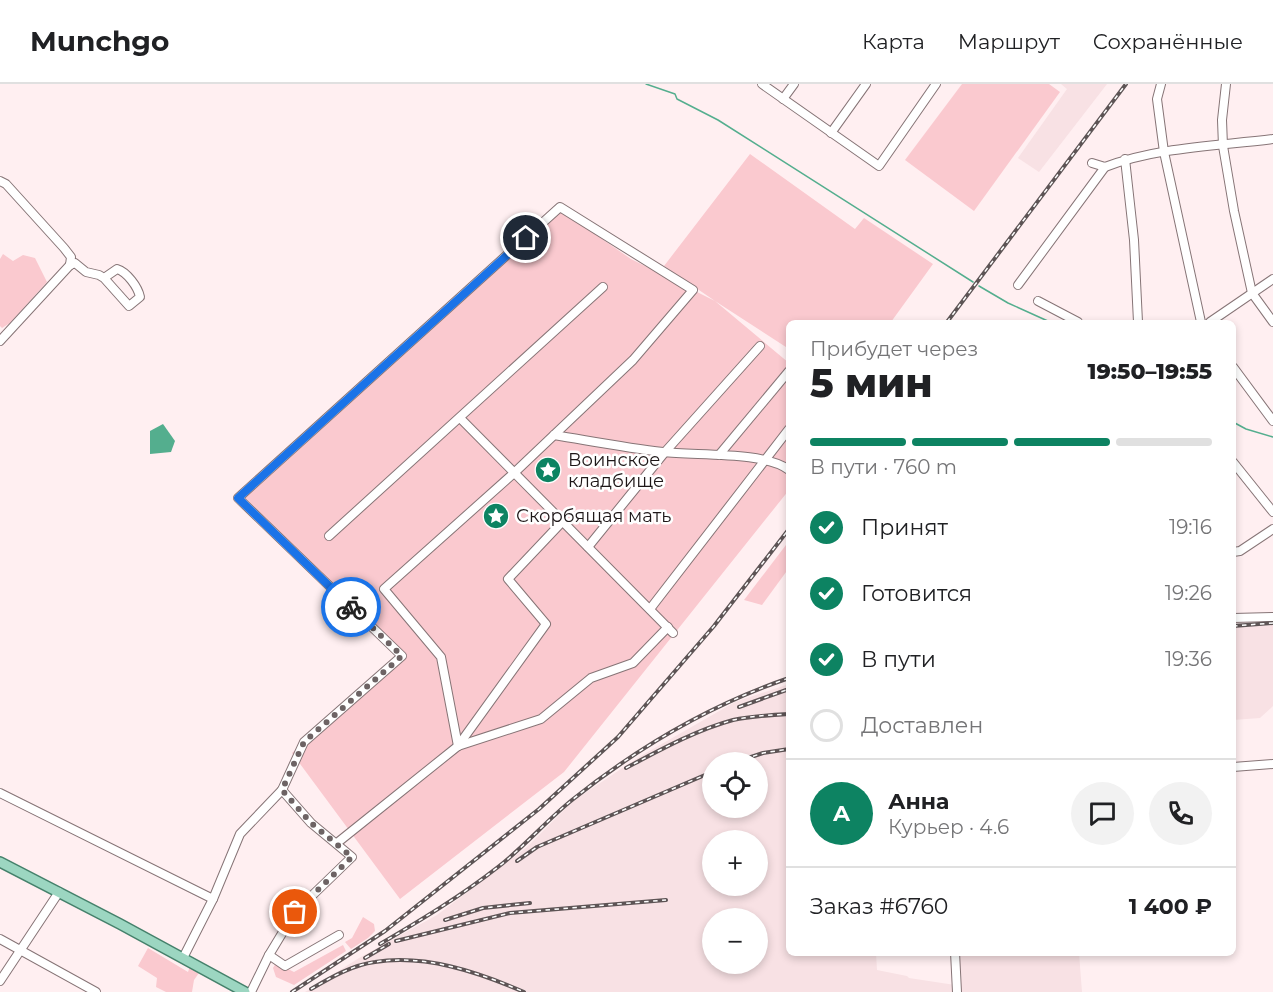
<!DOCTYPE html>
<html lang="ru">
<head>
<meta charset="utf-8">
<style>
	body { margin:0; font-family:Montserrat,sans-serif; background:#f2f2f2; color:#202124; height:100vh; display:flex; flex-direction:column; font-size:22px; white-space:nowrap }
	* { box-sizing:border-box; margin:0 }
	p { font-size:20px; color:#757577 }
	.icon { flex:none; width:33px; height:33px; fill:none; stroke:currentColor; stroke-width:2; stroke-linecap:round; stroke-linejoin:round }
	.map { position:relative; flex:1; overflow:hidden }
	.panel { position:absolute; left:786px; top:236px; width:450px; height:636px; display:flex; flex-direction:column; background:#fff; border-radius:9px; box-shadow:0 3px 9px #0003 }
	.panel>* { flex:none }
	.fabs { position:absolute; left:702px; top:668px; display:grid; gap:12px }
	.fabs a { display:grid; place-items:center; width:66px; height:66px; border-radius:50%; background:#fff; box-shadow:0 3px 9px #0003; font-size:30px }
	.pin { position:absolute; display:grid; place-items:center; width:51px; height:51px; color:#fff; margin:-26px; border:3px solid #fff; border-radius:50%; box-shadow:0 2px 6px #0007 }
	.courier { position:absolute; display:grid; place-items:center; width:60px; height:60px; margin:-30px; border:4px solid #1a73e8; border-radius:50%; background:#fff; color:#222; box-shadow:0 2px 8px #0007 }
	.summary em { font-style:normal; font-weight:800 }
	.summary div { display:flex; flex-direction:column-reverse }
	.summary { display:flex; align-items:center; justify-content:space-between; height:102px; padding:0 24px }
	h1 { font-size:39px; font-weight:800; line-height:45px }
	.bar { display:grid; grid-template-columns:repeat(4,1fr); gap:9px 6px; align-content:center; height:72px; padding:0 24px }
	.bar i { height:8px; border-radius:4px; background:#e0e0e0 }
	.bar .on { background:#0d8362 }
	.bar p { grid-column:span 4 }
	.line { display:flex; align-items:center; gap:15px; padding:0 24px; border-top:2px solid #e0e0e0 }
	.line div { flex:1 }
	.round { display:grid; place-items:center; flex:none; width:63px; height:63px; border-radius:32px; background:#f2f2f2 }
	ol { padding:0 24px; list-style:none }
	li { display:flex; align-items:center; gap:18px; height:66px }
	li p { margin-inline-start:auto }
	li .icon { padding:6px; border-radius:50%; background:#0d8362; color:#fff; stroke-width:4 }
	li:last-child { color:#757577 }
	li i { width:33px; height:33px; border:3px solid #e0e0e0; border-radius:50% }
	header { display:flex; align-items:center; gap:36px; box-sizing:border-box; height:84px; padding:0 30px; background:#fff; border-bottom:2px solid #e0e0e0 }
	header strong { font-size:28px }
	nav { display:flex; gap:33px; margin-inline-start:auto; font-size:21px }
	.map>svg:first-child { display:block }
	.built { fill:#f8e1e4; fill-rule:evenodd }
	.green { fill:#fac9cf }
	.water { fill:#54ae8e }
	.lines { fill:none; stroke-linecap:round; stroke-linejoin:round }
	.stream { stroke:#54ae8e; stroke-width:1.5 }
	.minor-casing { stroke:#867476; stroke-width:10 }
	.major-casing { stroke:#45816b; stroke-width:12 }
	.minor { stroke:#fff; stroke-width:8 }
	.major { stroke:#9cd6c1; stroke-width:9 }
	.rail-casing { stroke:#5d5455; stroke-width:4 }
	.rail { stroke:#fff; stroke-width:1.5; stroke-dasharray:4.5; stroke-linecap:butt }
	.done { stroke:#6d6364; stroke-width:6; stroke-dasharray:0 10.8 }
	.route { stroke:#1a73e8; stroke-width:8 }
	.labels { text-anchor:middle; stroke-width:5; stroke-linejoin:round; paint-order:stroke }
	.poi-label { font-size:18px; fill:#1e1718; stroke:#fff; text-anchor:start }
</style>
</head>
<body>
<header>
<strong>Munchgo</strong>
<nav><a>Карта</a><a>Маршрут</a><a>Сохранённые</a></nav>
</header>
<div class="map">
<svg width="1273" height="908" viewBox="0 0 1273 908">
	<rect width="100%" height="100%" fill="#ffeff1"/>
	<g class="built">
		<path d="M 1061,0 L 1107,0 L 1039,88 L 1018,74 L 1067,5 Z"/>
		<path d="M 1273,541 L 1273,622 L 1260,634 L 1233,636 L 1233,543 Z"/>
		<path d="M 789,600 L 789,868 L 876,869 L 877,886 L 907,892 L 909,894 L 955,901 L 955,908 L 305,908 L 359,874 L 437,831 L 527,763 L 573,717 L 639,673 L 735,618 ZM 712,678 L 758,678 L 758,723 L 712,723 ZM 712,756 L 758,756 L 758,801 L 712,801 ZM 712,834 L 758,834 L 758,879 L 712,879 Z"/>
		<path d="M 956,869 L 1079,869 L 1082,908 L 959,908 Z"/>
	</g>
	<g class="green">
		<path d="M 962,0 L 1049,0 L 1060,8 L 974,127 L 905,76 Z"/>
		<path d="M 750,70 L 855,145 L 864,134 L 933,180 L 891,238 L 789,238 L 789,265 L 715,217 L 789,279 L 789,406 L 564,688 L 400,815 L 292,669 L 401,572 L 244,413 L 560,126 L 631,175 L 715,217 L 664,182 Z"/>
		<path d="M 3,170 L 13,177 L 23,171 L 35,174 L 47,198 L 10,239 L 2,244 L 0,242 L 0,175 Z"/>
		<path d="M 789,457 L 789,484 L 762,521 L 744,516 Z"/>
		<path d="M 302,803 L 308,808 L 296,822 L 290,817 Z"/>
		<path d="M 363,833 L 374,840 L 375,847 L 368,854 L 351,865 L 345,858 L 352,854 Z"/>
		<path d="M 343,861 L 346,867 L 294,901 L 276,893 L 273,884 L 276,879 L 294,888 Z"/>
		<path d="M 148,864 L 188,888 L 190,882 L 201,886 L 194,896 L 192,908 L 166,908 L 156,903 L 157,894 L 138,882 Z"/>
	</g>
	<path class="water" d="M 163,340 L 175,357 L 171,368 L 150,370 L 150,347 Z"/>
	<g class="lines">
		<g class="stream">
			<path d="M 646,0 L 675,10 L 677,15 L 718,36 L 973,198"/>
			<path d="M 979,202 L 1008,219 L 1050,238"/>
			<path d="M 1233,338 L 1246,345 L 1273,353"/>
		</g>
		<g class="minor-casing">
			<g id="minor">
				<path d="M 762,0 L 879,82 L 936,0"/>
				<path d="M 1161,0 L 1157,15 L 1164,68 L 1201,238"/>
				<path d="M 1226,0 L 1222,36 L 1223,62 L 1234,127 L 1252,209 L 1273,238"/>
				<path d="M 783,15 L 794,0"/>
				<path d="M 831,49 L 866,0"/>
				<path d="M 1125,75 L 1134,156 L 1138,238"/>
				<path d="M 1092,79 L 1105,83 C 1157,63 1217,62 1273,55"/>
				<path d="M 0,97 L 6,100 L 64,164 L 71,173 L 70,181"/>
				<path d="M 70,181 L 75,179 L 86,188 L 99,191 L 104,194 L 117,185 C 127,188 138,203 140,213 L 129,222 L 104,194"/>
				<path d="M 1018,201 L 1105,83"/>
				<path d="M 1038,217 L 1078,238"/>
				<path d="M 1210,238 L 1273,195"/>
				<path d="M 0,257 L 70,181"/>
				<path d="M 1233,283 L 1273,337"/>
				<path d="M 460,334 L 673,549"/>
				<path d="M 554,351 C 591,357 627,364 663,368 C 696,372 764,367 789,386"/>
				<path d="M 719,371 L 789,287"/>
				<path d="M 1233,378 L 1273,428"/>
				<path d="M 329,452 L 603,203"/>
				<path d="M 588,463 L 665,368 L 760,262"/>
				<path d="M 1233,468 L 1240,467 L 1273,445"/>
				<path d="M 650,525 L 789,345"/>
				<path d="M 1233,534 L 1273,533"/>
				<path d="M 458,662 L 546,540 L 508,495 L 562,438"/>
				<path d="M 1233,683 L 1273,680"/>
				<path d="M 282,706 L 304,658 L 402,572 L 238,414 L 560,123 L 693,206 L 633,276 L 514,389 L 384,505 L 441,573 L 458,662"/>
				<path d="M 0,709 L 213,815"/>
				<path d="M 337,759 L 458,662 L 541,635 L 591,594 L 633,579 L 668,543"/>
				<path d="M 0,855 L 96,908"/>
				<path d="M 955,868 L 957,908"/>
				<path d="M 269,871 L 285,882 L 339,851"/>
				<path d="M 183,874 L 213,815 L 240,750 L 282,706 L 311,739 L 352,773 L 295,828 L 269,871 L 251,908"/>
				<path d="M 0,897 L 59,808"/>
			</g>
		</g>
		<g class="major-casing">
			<path id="major" d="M 0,778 L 120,840 L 245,908"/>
		</g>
		<use href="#minor" class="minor"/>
		<use href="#major" class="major"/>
		<g class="rail-casing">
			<g id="rail">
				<path d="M 947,238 L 1126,0"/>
				<path d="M 1233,542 L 1273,539"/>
				<path d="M 739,623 L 789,605"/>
				<path d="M 736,678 L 763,669 L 789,665"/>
				<path d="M 626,684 C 660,666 696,646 733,636 C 751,632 770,631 789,630"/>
				<path d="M 517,777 L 537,763 L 712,688"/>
				<path d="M 445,836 L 483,824 L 530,819"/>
				<path d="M 396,857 L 510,829 L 666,816"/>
				<path d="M 380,860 C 421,836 461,812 498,783 C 524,763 546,737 572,716 C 637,664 710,621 789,594"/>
				<path d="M 365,874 L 389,860"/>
				<path d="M 311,905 C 330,894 352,881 375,878 C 425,870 478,888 524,908"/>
				<path d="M 292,908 L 385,847 L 539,725 L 618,653 L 714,542 L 789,445"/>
			</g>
		</g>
		<use href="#rail" class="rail"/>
	</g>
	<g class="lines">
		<path class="done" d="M 295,828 L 352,773 L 311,739 L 282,706 L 304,658 L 402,572 L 351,523"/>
		<path class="route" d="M 351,523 L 238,414 L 526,154"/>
	</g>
	<defs>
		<g id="sight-disc" transform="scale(1.35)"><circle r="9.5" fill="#0d8362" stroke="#fff"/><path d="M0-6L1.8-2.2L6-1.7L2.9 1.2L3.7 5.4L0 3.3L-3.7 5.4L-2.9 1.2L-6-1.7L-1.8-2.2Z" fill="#fff"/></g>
	</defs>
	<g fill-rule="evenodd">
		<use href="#sight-disc" x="548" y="386"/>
		<use href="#sight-disc" x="496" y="432"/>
	</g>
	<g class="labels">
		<g class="poi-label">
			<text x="568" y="382">Воинское<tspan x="568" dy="21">кладбище</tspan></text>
			<text x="516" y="438">Скорбящая мать</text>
		</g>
	</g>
</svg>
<div class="fabs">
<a><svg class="icon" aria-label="locate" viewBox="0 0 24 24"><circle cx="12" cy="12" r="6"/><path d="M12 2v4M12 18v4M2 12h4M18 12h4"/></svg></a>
<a>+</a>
<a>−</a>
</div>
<div class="pin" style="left:295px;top:828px;background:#ea580c"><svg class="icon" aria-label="bag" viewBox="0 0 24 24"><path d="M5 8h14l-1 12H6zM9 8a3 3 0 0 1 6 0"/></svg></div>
<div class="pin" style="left:526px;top:154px;background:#1f2937"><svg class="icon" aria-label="home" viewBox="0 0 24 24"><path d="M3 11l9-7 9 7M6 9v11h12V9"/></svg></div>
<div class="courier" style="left:351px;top:523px"><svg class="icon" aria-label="bike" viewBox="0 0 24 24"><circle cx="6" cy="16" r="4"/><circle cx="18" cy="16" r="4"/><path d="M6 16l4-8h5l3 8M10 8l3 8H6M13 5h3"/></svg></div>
<section class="panel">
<div class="summary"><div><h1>5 мин</h1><p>Прибудет через</p></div><em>19:50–19:55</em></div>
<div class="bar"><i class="on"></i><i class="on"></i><i class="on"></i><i></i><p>В пути · 760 m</p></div>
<ol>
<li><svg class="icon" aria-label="check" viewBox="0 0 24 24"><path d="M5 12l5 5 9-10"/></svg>Принят<p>19:16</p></li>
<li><svg class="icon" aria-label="check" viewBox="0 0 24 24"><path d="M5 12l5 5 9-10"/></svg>Готовится<p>19:26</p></li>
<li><svg class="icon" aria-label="check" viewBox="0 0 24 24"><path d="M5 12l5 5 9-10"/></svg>В пути<p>19:36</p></li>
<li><i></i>Доставлен</li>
</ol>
<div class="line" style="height:108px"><b class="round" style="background:#0d8362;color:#fff">А</b><div><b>Анна</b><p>Курьер · 4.6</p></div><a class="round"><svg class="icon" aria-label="chat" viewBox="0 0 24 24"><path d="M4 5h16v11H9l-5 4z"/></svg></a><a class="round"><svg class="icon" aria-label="phone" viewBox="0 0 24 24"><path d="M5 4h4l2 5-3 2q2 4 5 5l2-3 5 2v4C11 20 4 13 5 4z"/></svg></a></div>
<div class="line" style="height:78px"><div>Заказ #6760</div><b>1 400 ₽</b></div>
</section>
</div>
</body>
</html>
